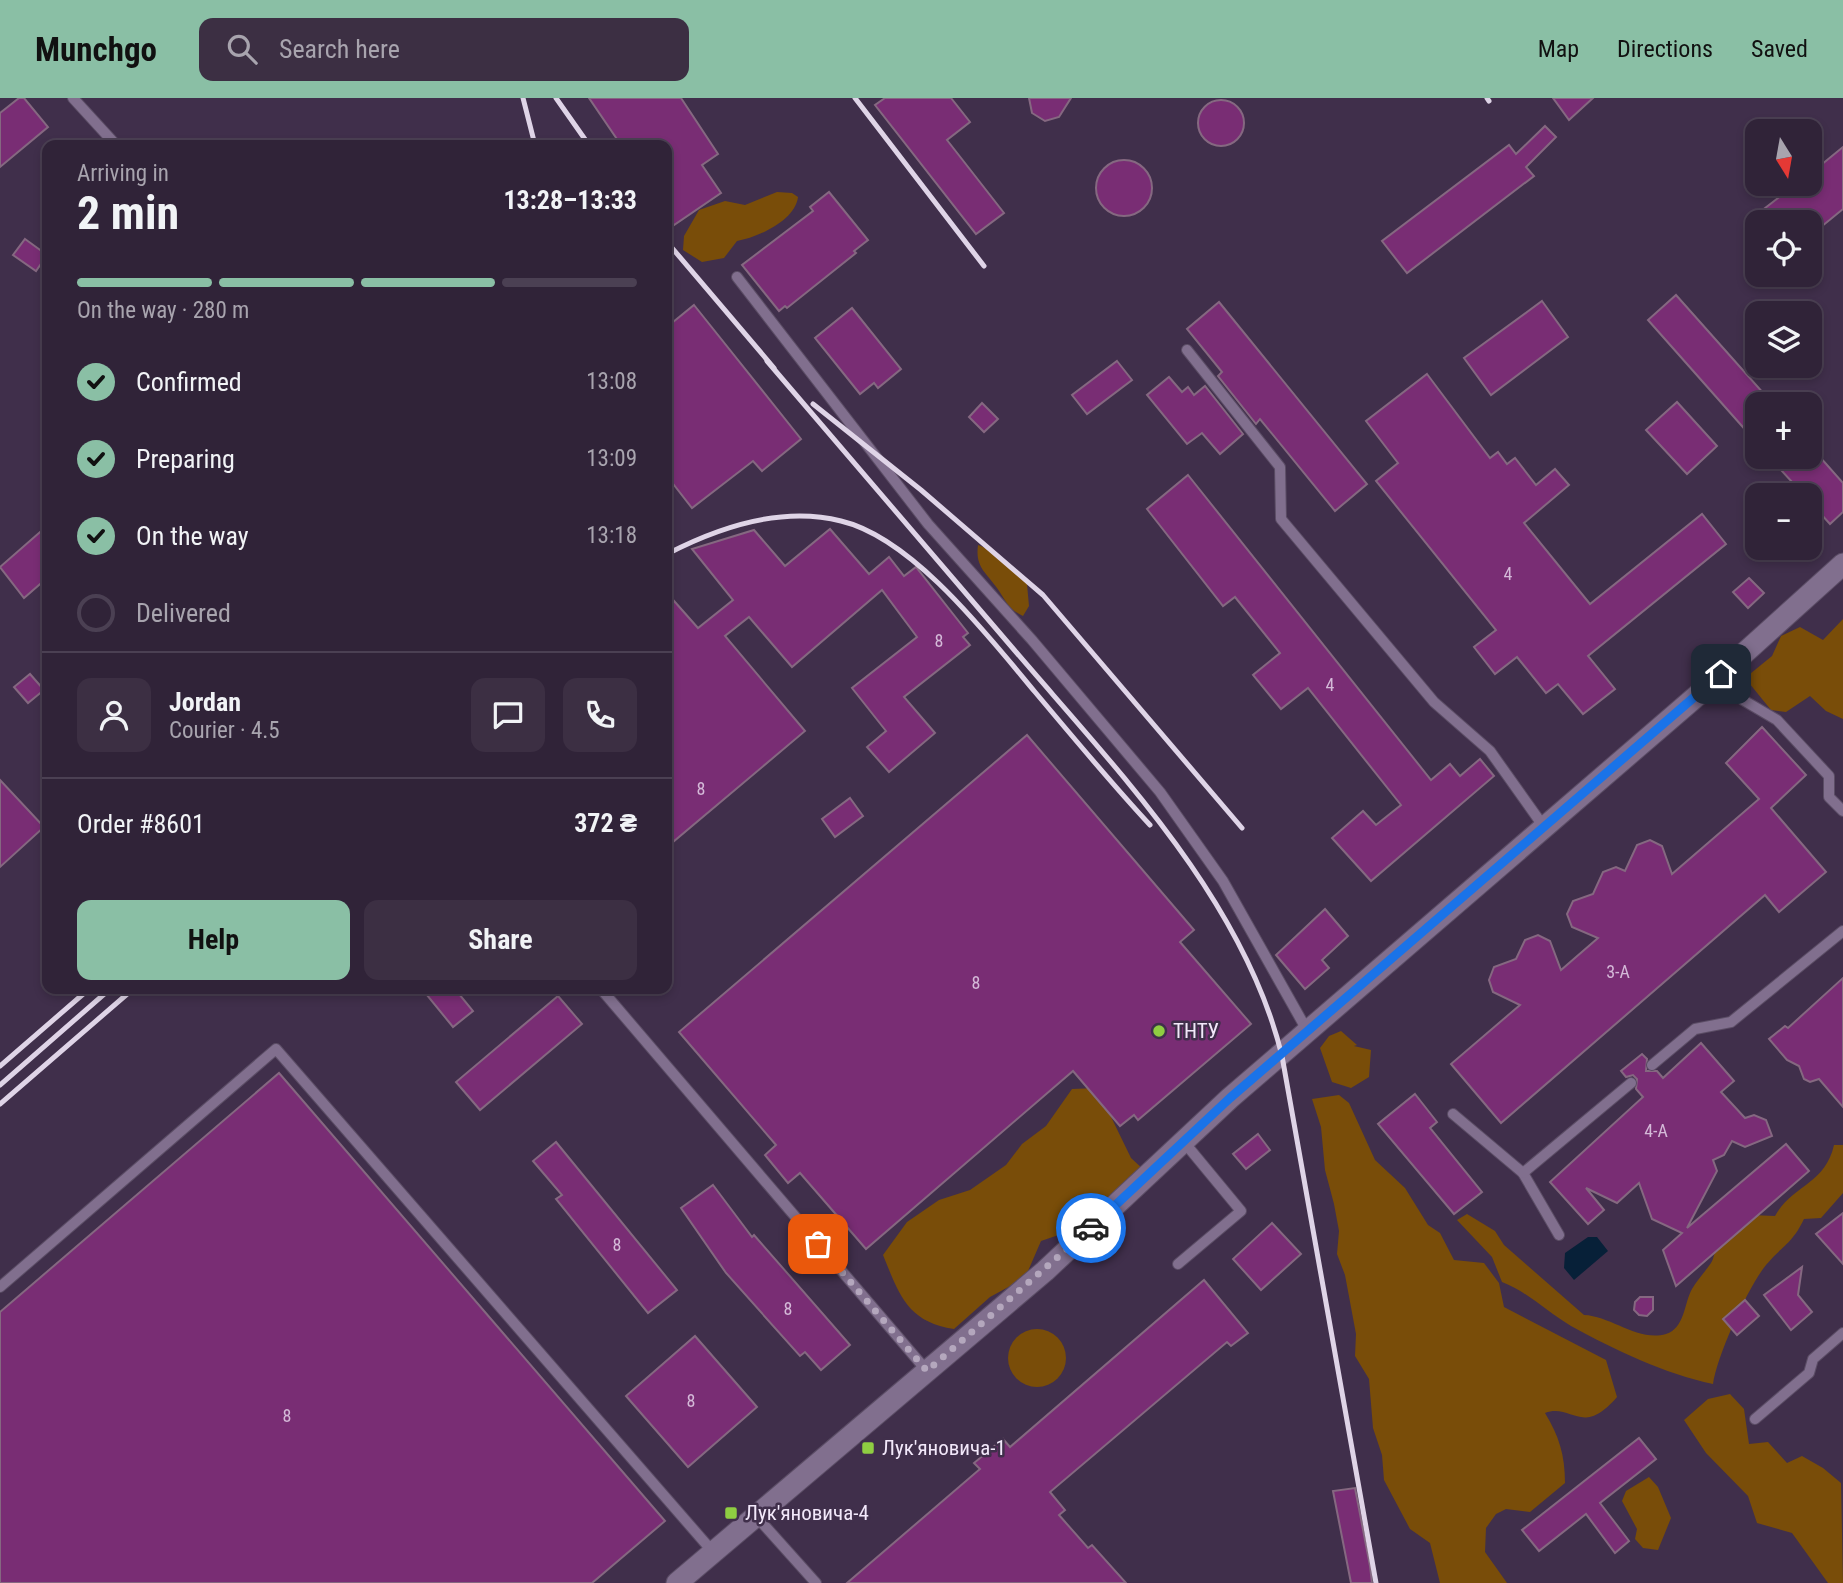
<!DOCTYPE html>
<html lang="en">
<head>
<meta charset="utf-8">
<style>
	body { margin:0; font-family:"Roboto Condensed",sans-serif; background:#3c2f43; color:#f1f3f6; height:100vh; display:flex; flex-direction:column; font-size:26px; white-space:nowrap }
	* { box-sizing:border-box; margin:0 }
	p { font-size:23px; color:#a8a4ae }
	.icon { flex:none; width:38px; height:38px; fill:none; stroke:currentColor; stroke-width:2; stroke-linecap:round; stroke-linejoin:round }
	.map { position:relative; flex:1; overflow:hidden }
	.details { position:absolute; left:42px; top:42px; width:630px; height:854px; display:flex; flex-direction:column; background:#302338; border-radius:14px; box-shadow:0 4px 10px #0003,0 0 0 2px #4b4053 }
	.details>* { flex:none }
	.needle { width:46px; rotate:169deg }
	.tools { position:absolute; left:1745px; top:21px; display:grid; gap:14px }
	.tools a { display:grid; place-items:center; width:77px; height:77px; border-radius:14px; background:#302338; box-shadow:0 4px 10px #0003,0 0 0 2px #4b4053; font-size:35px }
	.pin { position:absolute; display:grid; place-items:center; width:60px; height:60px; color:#fff; margin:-30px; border-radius:14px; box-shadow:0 4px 10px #0006 }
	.courier { position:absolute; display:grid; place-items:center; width:70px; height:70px; margin:-35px; border:5px solid #1a73e8; border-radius:50%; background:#fff; color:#222; box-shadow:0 2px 9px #0007 }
	.summary em { font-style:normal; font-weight:700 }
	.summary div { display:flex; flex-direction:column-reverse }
	.summary { display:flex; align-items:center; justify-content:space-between; height:119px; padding:0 35px }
	h1 { font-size:46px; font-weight:700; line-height:52px }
	.bar { display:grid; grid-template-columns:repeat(4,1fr); gap:10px 7px; align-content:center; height:84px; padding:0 35px }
	.bar i { height:9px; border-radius:5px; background:#4b4053 }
	.bar .current { background:#8abfa5 }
	.bar p { grid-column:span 4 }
	.line { display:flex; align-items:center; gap:18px; padding:0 35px; border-top:2px solid #4b4053 }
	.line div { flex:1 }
	.round { display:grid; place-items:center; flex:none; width:74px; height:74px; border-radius:14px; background:#3c2f43 }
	ol { padding:0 35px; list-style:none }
	li { display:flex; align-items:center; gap:21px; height:77px }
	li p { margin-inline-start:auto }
	li .icon { padding:7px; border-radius:50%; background:#8abfa5; color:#111; stroke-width:4 }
	li:last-child { color:#a8a4ae }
	li i { width:38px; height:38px; border:4px solid #4b4053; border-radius:50% }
	.cta { display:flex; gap:14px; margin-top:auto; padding:14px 35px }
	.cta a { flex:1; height:80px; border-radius:14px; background:#8abfa5; color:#111; font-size:28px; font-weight:700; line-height:80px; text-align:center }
	.cta a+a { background:#3c2f43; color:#f1f3f6 }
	header { display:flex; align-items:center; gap:42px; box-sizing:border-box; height:98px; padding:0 35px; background:#8abfa5; color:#111 }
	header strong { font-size:33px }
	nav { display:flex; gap:38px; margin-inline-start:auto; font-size:24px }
	.search { width:490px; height:63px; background:#3c2f43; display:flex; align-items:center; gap:18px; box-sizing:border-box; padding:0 24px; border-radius:14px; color:#a8a4ae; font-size:26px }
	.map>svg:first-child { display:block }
	.green { fill:#794d09 }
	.water { fill:#072038 }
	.building { fill:#792d74; stroke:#856881; stroke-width:2 }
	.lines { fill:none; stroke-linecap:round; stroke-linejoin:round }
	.service-casing { stroke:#5b4d65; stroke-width:12 }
	.minor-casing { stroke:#5b4d65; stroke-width:23 }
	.service { stroke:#816f8e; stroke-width:10 }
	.minor { stroke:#816f8e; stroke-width:21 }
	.rail { stroke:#dfd4e7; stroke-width:5 }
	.done { stroke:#b4a7bd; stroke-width:7; stroke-dasharray:0 12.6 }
	.route { stroke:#1a73e8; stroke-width:9 }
	.poi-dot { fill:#8fcd42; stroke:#402f4b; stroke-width:2.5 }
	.labels { text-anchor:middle; stroke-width:5; stroke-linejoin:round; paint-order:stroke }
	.number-label { font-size:18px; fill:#d4b9d8 }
	.poi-label { font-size:21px; fill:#f2e8fa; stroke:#402f4b; text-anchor:start }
</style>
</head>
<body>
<header>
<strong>Munchgo</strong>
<div class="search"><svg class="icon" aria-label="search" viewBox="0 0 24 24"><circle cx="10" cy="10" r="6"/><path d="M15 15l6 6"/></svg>Search here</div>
<nav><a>Map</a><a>Directions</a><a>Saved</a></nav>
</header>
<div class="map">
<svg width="1843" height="1485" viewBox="0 0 1843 1485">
	<rect width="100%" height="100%" fill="#402f4b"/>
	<g class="green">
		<path d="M 777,94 L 792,95 L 798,99 C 795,123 758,139 737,143 L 724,160 L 702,164 L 683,152 L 684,138 L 699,112 L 725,103 L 745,107 Z"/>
		<path d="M 978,447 C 997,453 1011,473 1027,486 L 1029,508 L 1023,518 C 1008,511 1006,503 997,490 C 986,474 975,469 978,447 Z"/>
		<path d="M 1843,521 L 1843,621 L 1826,613 L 1810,598 L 1786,614 L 1771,612 L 1745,580 L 1772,558 L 1781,538 L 1800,529 L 1823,542 Z"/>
		<path d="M 1341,933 L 1357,947 L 1354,948 L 1371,952 L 1369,979 L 1351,990 L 1332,984 L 1320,950 L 1329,938 Z"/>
		<path d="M 1097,990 L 1131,1060 L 1144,1072 L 1091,1126 L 1041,1143 L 1025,1180 L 990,1199 L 954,1231 C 907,1224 899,1196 883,1157 L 907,1124 L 939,1102 L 970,1092 L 1006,1067 L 1022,1046 L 1046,1028 L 1072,991 Z"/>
		<path d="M 1339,997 L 1349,1005 L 1375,1062 L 1405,1090 L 1428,1127 L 1440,1135 L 1454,1162 L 1484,1165 L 1499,1185 L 1504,1209 L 1606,1262 L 1617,1299 C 1582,1340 1572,1305 1545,1315 C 1559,1338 1565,1357 1565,1385 L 1530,1414 L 1506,1411 L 1496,1416 L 1486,1430 L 1485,1454 L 1507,1485 L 1440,1485 L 1430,1445 L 1410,1431 L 1384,1382 L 1382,1357 L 1373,1330 L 1369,1281 L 1355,1258 L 1356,1236 L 1345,1177 L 1337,1156 L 1339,1133 L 1334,1106 L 1325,1072 L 1321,1029 L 1312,1001 Z"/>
		<path d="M 1834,1047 L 1843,1047 L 1843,1095 L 1821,1120 L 1804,1121 C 1792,1146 1783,1147 1766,1167 C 1748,1189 1717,1258 1713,1286 C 1665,1276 1615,1252 1571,1228 C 1547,1214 1528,1194 1502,1184 L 1492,1159 L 1457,1122 L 1467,1116 L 1495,1133 L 1504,1147 L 1584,1217 C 1611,1218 1638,1244 1666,1236 C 1685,1230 1684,1205 1692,1191 C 1697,1182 1705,1174 1711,1165 C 1714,1161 1714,1154 1717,1150 C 1728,1136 1739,1140 1750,1117 L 1775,1118 C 1792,1087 1825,1087 1834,1047 Z"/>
		<circle cx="1037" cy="1260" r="29"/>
		<path d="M 1730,1296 L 1744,1311 L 1749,1346 L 1768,1344 L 1787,1365 L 1802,1358 L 1823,1370 L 1841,1385 L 1843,1485 L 1828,1485 L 1792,1435 L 1757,1425 L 1748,1398 L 1706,1355 L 1684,1322 L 1708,1301 Z"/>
		<path d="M 1649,1379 L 1658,1389 L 1671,1420 L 1658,1452 L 1643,1450 L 1635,1441 L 1637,1431 L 1622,1403 L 1626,1393 Z"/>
	</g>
	<path class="water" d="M 1588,1139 L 1597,1139 L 1608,1153 L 1574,1182 L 1564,1170 L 1565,1155 Z"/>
	<g class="building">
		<path d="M 19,0 L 24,0 L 48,29 L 0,69 L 0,15 Z"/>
		<path d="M 589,0 L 681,0 L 718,56 L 702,67 L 721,95 L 674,127 L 667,116 L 667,47 L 621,47 Z"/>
		<path d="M 885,0 L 951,0 L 970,24 L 947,42 L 1004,115 L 976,136 L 875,7 Z"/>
		<path d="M 1029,0 L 1071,0 L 1059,19 L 1045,23 L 1032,15 Z"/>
		<path d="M 1553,0 L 1593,0 L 1569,22 Z"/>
		<circle cx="1221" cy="25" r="23"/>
		<path d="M 1545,28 L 1556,39 L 1526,69 L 1534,78 L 1407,175 L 1382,143 L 1509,47 L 1516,56 Z"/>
		<path d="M 1843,49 L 1843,111 L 1810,138 L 1810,124 L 1747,124 L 1796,86 L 1810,86 L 1810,76 Z"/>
		<circle cx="1124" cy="90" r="28"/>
		<path d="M 829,94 L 868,142 L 854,153 L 856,155 L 787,210 L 785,208 L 779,213 L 742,167 L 813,113 L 810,109 Z"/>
		<path d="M 25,141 L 47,157 L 36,173 L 13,157 Z"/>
		<path d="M 1676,197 L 1773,306 L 1757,306 L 1757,345 L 1648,222 Z"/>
		<path d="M 1542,203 L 1568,239 L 1491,297 L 1464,260 Z"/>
		<path d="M 1219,204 L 1367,386 L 1335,413 L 1260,321 L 1256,326 L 1218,278 L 1222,274 L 1187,231 Z"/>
		<path d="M 694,207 L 801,341 L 762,373 L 753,363 L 692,410 L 667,378 L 667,229 Z"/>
		<path d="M 852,210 L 901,271 L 878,290 L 874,285 L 860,296 L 815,240 Z"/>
		<path d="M 1117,263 L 1132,282 L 1087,316 L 1072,297 Z"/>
		<path d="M 1427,276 L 1490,360 L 1498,354 L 1507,366 L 1515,360 L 1536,387 L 1555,371 L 1569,387 L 1524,425 L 1590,506 L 1702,416 L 1726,446 L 1588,558 L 1615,591 L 1583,616 L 1558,586 L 1546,595 L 1517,559 L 1495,576 L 1474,549 L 1496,532 L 1376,383 L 1398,365 L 1366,323 Z"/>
		<path d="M 1169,279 L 1182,294 L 1188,289 L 1194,297 L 1205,288 L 1243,336 L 1220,356 L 1202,335 L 1187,346 L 1147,297 Z"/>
		<path d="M 1677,304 L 1717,348 L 1687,376 L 1646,332 Z"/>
		<path d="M 982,305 L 998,321 L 984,334 L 969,319 Z"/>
		<path d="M 1769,359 L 1820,359 L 1843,385 L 1843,414 L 1830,426 L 1810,404 L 1810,397 L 1804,397 Z"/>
		<path d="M 1188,377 L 1431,682 L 1450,666 L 1460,678 L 1480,661 L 1494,678 L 1371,783 L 1332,740 L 1363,713 L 1376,727 L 1401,707 L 1308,590 L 1281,611 L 1253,577 L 1280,555 L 1235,499 L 1223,508 L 1147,411 Z"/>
		<path d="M 47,428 L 47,480 L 24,500 L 0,469 Z"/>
		<path d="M 830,431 L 869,476 L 889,459 L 904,478 L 916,469 L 968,535 L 963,539 L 970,547 L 904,599 L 935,635 L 889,674 L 867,649 L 886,633 L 852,590 L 917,539 L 882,492 L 792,569 L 749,519 L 725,538 L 805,633 L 667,749 L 667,495 L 698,530 L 733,502 L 692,451 L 754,432 L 785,468 Z"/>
		<path d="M 1749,480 L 1764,495 L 1748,510 L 1733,494 Z"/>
		<path d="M 30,576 L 44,592 L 28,605 L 14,589 Z"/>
		<path d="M 1762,629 L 1806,677 L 1771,710 L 1826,774 L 1779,814 L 1765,797 L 1501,1025 L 1451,966 L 1520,907 L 1493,894 L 1489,882 L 1494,869 L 1516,861 L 1525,842 L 1538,837 L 1550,843 L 1561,872 L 1598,840 L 1572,829 L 1567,816 L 1573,803 L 1593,796 L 1603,774 L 1616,769 L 1625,773 L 1637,747 L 1650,742 L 1662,748 L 1672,776 L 1759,701 L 1726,665 Z"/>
		<path d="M 1027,637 L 1194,832 L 1180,844 L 1251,926 L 1138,1022 L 1134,1017 L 1120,1028 L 1073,973 L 866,1151 L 800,1075 L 788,1085 L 765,1057 L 776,1047 L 679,934 Z"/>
		<path d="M 0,682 L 44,729 L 0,769 Z"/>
		<path d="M 850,700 L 863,718 L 835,739 L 822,721 Z"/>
		<path d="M 1325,811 L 1348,838 L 1322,862 L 1329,870 L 1305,891 L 1276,857 Z"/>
		<path d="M 1843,880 L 1843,1009 L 1819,981 L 1810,984 L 1804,981 L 1799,968 L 1787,962 L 1769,941 L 1785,928 L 1788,930 Z"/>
		<path d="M 422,891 L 455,891 L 473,913 L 453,929 Z"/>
		<path d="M 558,898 L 582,926 L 480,1012 L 456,984 Z"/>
		<path d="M 1701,945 L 1734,983 L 1721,994 L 1745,1020 L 1754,1017 L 1766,1022 L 1772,1038 L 1745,1049 L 1732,1043 L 1724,1057 L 1713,1062 L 1717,1073 L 1687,1130 L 1786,1046 L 1809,1073 L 1676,1188 L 1663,1152 L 1682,1135 L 1652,1121 L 1639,1085 L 1617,1105 L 1586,1090 L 1604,1112 L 1588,1126 L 1550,1084 L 1643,999 L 1636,991 L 1637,981 L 1633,977 L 1626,979 L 1621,973 L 1642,956 L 1647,961 L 1646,973 L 1657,973 L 1663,980 Z"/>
		<path d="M 279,975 L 665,1423 L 592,1485 L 0,1485 L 0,1214 Z"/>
		<path d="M 1415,996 L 1437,1024 L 1430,1030 L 1482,1094 L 1454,1116 L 1378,1026 Z"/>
		<path d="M 1258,1036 L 1270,1052 L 1246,1071 L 1233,1056 Z"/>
		<path d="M 556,1044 L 677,1192 L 648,1215 L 556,1101 L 562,1097 L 533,1063 Z"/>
		<path d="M 713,1087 L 752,1139 L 754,1137 L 850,1247 L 821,1272 L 805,1254 L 800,1258 L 726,1175 L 681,1110 Z"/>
		<path d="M 1843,1115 L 1843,1166 L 1816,1136 Z"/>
		<path d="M 1272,1125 L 1301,1156 L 1261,1192 L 1233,1161 Z"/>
		<path d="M 1802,1169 L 1798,1197 L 1812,1214 L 1791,1232 L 1764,1197 Z"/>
		<path d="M 1204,1182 L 1248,1235 L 1231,1248 L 1227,1244 L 1050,1394 L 1065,1412 L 1059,1417 L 1088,1450 L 1092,1447 L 1126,1485 L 847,1485 L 980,1371 L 974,1365 L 1003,1341 L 1010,1349 Z"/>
		<path d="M 1640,1199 L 1653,1199 L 1653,1212 L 1647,1218 L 1639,1217 L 1634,1212 L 1635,1204 Z"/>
		<path d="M 1745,1202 L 1759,1218 L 1737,1237 L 1723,1221 Z"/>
		<path d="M 695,1238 L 757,1309 L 688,1369 L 626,1298 Z"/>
		<path d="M 1639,1340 L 1656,1361 L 1600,1405 L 1629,1443 L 1615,1455 L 1586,1416 L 1539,1453 L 1522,1432 Z"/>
		<path d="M 1355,1390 L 1370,1468 L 1372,1485 L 1351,1485 L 1333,1393 Z"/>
	</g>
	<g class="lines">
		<g class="service-casing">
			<g id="service">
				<path d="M 73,0 L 116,47"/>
				<path d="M 737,179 L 928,426 L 1032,542 L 1160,694 L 1223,783 L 1308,934"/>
				<path d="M 1187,252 L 1280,369 L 1281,421 L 1434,604 L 1490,653 L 1544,729"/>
				<path d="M 1721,576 L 1743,602 L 1777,622 L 1829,678 L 1829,699 L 1843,713"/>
				<path d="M 601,891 L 927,1273"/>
				<path d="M 1652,967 L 1695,931 L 1731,924 L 1843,833"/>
				<path d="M 1453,1016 L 1523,1075 L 1559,1137"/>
				<path d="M 1523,1075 L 1631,985"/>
				<path d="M 1178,1166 L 1241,1113 L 1184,1044"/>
				<path d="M 0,1189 L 276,951 L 713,1454"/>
				<path d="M 1755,1321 L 1809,1275 L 1813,1261 L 1843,1235"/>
				<path d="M 756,1418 L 816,1485"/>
			</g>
		</g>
		<g class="minor-casing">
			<path id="minor" d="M 677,1485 L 1045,1173 L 1230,1000 L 1699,596 L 1843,466"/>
		</g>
		<use href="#service" class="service"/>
		<use href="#minor" class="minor"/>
		<g class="rail">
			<path d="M 523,0 L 535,47"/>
			<path d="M 556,0 L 589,47"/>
			<path d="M 855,0 L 984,168"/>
			<path d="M 1487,0 L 1489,3"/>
			<path d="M 667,144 L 774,270"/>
			<path d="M 767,263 C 850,360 933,457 1016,554 C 1117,672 1244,802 1282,958 L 1376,1485"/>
			<path d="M 813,306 L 921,392 L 1043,497 L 1242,730"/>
			<path d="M 667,456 C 719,429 782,408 841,423 C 913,440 989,539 1035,594 C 1073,639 1110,684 1150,727"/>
			<path d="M 0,968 L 89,891"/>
			<path d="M 0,987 L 110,891"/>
			<path d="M 0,1006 L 133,891"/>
		</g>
	</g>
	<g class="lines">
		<path class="done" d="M 818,1146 L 927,1273 L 1091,1130"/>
		<path class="route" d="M 1091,1130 L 1230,1000 L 1721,576"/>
	</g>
	<g class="poi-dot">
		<circle cx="1159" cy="933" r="7"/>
		<rect x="861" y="1343" width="14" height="14" rx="3.5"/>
		<rect x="724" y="1408" width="14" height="14" rx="3.5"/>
	</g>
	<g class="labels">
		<g class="number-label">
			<text x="1508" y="482">4</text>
			<text x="939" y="549">8</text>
			<text x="1330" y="593">4</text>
			<text x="701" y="697">8</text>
			<text x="1618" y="880">3-А</text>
			<text x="976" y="891">8</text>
			<text x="1656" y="1039">4-А</text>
			<text x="617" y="1153">8</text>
			<text x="788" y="1217">8</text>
			<text x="691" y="1309">8</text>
			<text x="287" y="1324">8</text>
		</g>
		<g class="poi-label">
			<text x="1173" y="940">ТНТУ</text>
			<text x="882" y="1357">Лук'яновича-1</text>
			<text x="745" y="1422">Лук'яновича-4</text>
		</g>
	</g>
</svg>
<div class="tools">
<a><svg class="needle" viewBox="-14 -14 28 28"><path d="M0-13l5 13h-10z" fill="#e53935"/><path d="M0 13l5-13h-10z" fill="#a8a4ae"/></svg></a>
<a><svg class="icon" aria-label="locate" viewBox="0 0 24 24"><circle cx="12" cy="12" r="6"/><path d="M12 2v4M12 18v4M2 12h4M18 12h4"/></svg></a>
<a><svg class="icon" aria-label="layers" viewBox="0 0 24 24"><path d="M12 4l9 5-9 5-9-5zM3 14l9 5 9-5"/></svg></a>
<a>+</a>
<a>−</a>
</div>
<div class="pin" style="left:818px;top:1146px;background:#ea580c"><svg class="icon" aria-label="bag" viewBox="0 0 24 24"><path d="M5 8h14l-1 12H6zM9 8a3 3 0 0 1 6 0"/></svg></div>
<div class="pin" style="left:1721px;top:576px;background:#1f2937"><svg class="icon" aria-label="home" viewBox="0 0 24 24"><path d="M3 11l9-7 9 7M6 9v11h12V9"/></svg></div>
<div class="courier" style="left:1091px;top:1130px"><svg class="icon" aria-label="car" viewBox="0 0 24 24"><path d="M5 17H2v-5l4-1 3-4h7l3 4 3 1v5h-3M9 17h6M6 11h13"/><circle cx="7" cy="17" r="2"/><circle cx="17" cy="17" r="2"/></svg></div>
<section class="details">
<div class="summary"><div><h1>2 min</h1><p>Arriving in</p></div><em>13:28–13:33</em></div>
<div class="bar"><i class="current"></i><i class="current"></i><i class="current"></i><i></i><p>On the way · 280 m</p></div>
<ol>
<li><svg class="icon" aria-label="check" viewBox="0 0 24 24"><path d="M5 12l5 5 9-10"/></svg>Confirmed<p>13:08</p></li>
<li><svg class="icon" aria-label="check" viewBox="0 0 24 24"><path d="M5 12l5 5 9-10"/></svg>Preparing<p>13:09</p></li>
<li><svg class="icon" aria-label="check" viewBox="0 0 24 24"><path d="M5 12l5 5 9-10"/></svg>On the way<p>13:18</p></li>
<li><i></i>Delivered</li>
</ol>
<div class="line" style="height:126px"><a class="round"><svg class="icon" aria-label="person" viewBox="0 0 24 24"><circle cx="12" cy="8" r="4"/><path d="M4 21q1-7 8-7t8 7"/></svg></a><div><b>Jordan</b><p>Courier · 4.5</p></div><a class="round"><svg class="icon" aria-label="chat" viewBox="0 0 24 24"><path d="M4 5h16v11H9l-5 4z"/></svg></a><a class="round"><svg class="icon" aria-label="phone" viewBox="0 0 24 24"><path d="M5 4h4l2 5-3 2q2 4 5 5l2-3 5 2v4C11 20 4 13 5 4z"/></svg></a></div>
<div class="line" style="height:91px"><div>Order #8601</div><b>372 ₴</b></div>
<div class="cta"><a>Help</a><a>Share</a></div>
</section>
</div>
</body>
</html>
